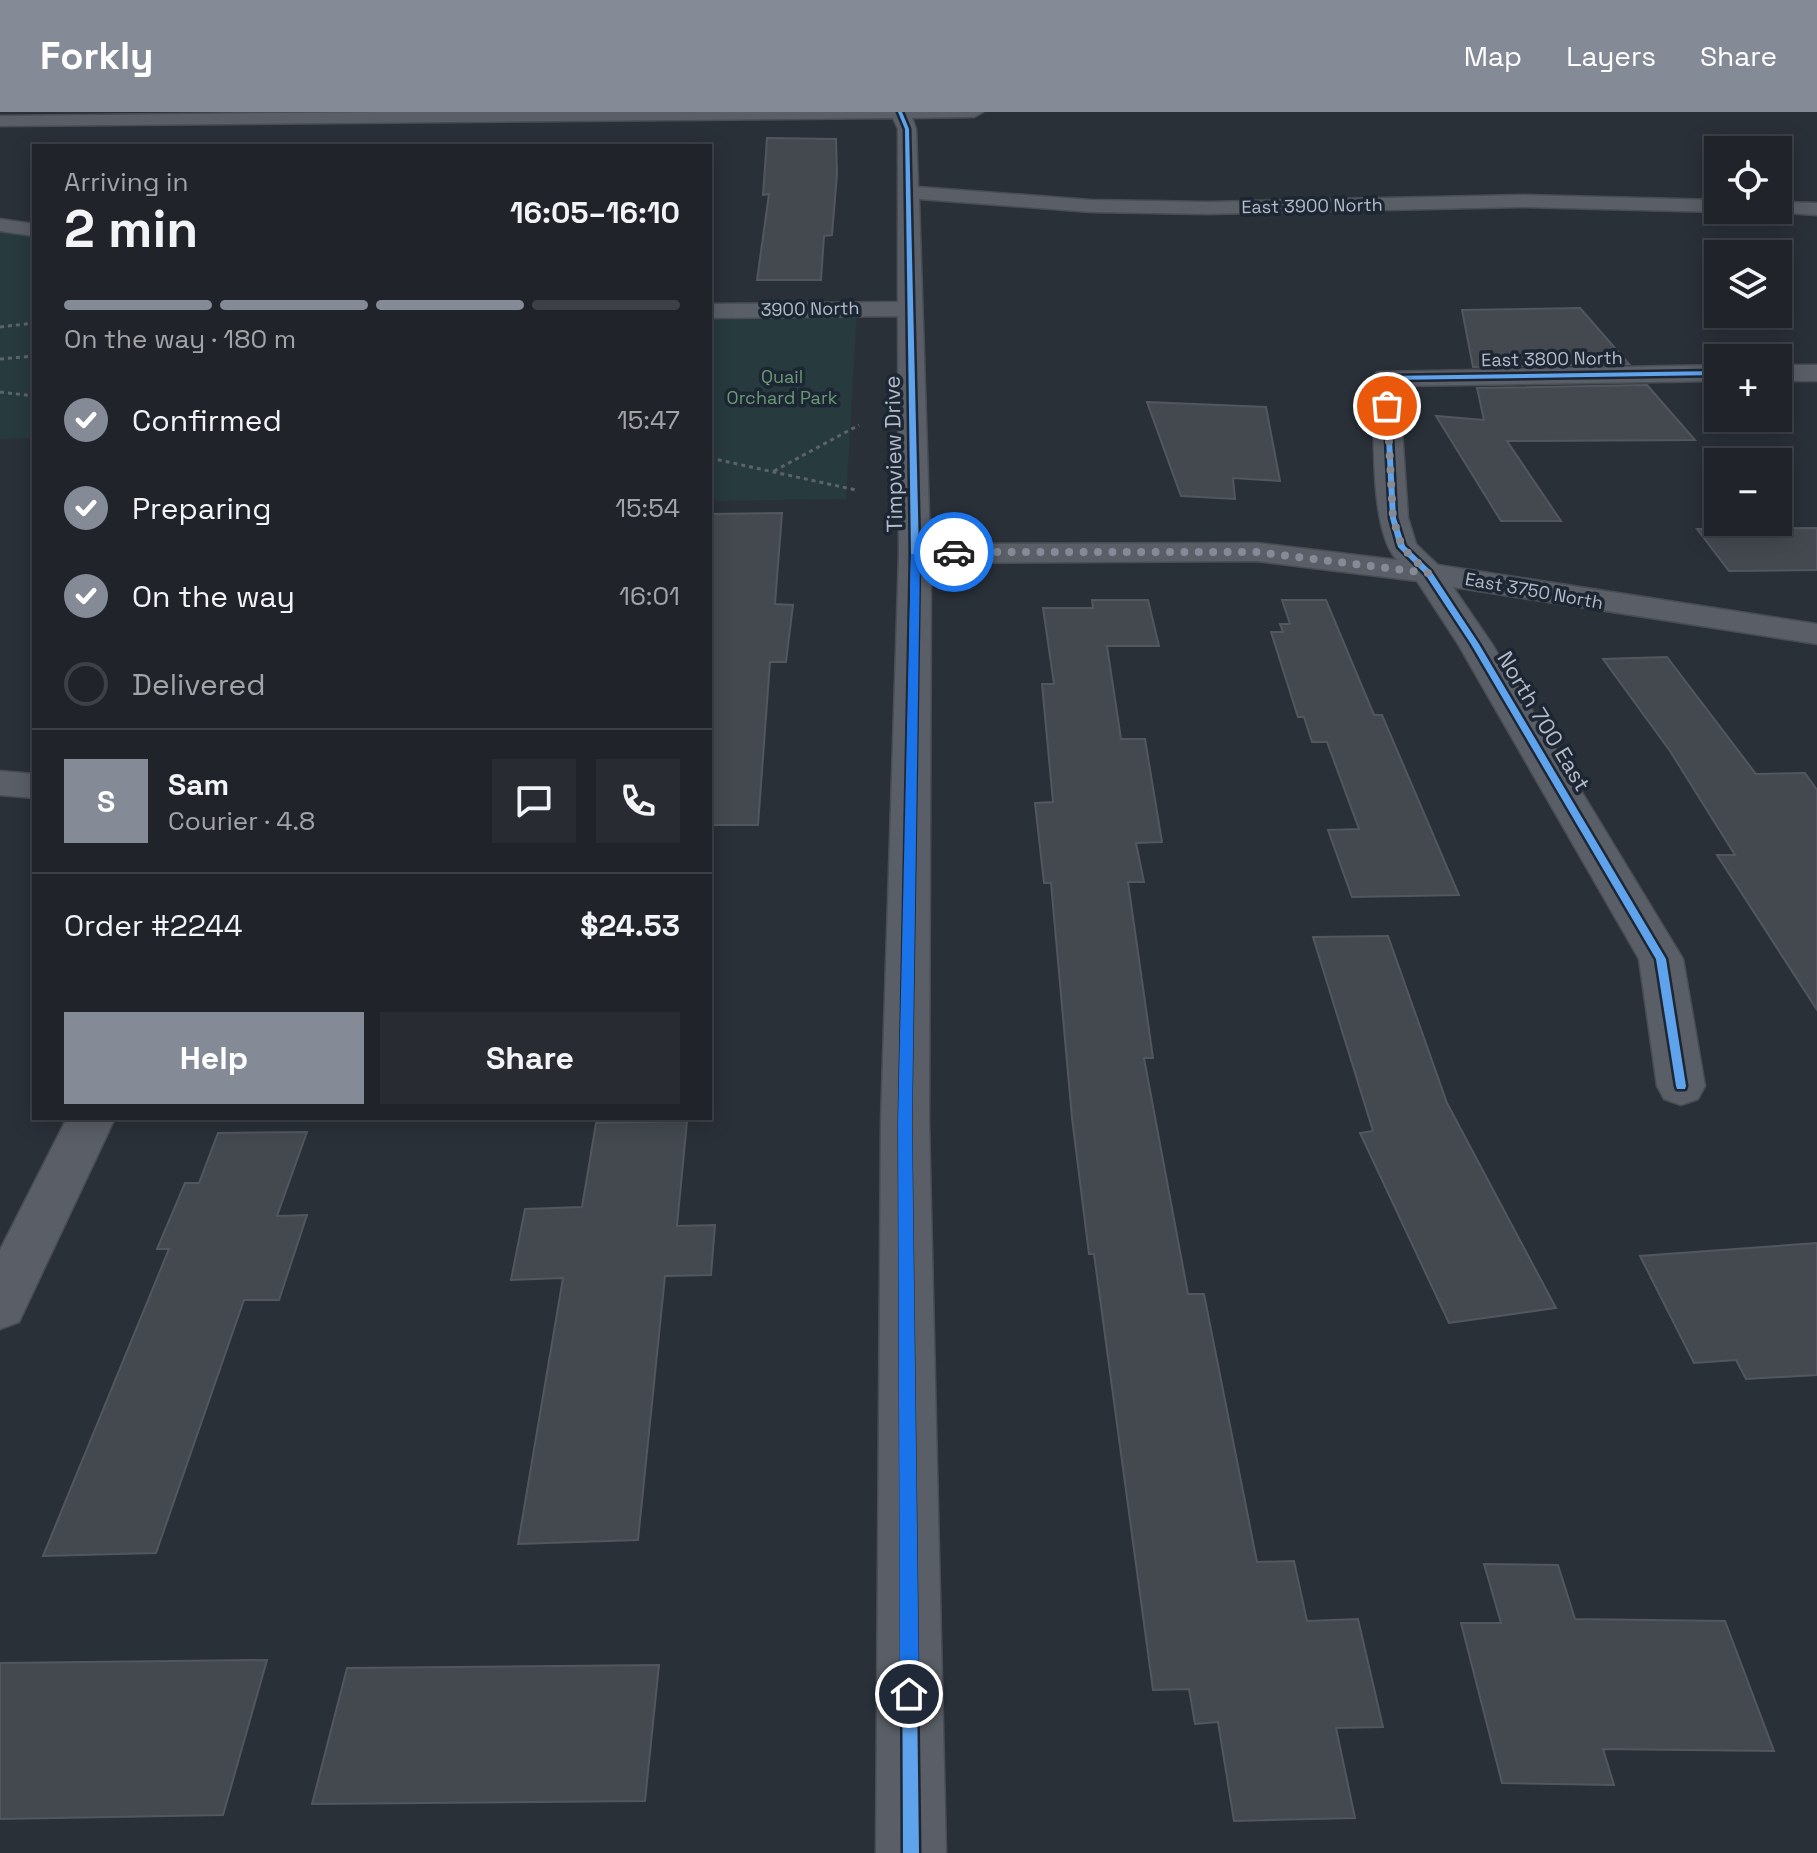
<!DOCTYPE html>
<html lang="en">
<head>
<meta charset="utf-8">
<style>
	body { margin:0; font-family:"Space Grotesk",sans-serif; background:#282c32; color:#f1f3f6; height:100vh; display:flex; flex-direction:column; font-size:30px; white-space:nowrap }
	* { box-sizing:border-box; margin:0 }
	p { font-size:26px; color:#a2a4a8 }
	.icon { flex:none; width:44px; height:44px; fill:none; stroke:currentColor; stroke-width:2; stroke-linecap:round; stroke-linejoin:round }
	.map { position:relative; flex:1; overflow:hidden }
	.panel { position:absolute; left:32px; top:32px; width:680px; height:976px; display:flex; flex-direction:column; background:#20242a; border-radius:0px; box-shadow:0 4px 20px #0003,0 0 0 2px #3d4147 }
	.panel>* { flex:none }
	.fabs { position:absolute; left:1704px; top:24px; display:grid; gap:16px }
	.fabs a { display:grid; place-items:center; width:88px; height:88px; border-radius:0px; background:#20242a; box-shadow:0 4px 20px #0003,0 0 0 2px #3d4147; font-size:40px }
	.pin { position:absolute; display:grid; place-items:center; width:68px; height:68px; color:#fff; margin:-34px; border:4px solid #fff; border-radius:50%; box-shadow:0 2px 8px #0007 }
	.courier { position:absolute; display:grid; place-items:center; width:80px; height:80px; margin:-40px; border:6px solid #1a73e8; border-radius:50%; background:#fff; color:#222; box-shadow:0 2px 10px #0007 }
	.summary em { font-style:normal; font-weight:600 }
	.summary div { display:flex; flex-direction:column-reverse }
	.summary { display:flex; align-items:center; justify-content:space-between; height:136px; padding:0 32px }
	h1 { font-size:52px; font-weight:600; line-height:60px }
	.bar { display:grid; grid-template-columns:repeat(4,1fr); gap:12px 8px; align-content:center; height:96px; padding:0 32px }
	.bar i { height:10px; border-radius:6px; background:#3d4147 }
	.bar .on { background:#848b96 }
	.bar p { grid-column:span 4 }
	.line { display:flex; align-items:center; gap:20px; padding:0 32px; border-top:2px solid #3d4147 }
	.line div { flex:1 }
	.round { display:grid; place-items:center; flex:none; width:84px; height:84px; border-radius:0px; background:#282c32 }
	ol { padding:0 32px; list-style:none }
	li { display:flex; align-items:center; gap:24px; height:88px }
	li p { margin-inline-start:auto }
	li .icon { padding:8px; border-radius:50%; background:#848b96; color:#fff; stroke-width:4 }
	li:last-child { color:#a2a4a8 }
	li i { width:44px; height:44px; border:4px solid #3d4147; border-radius:50% }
	.primary-button { display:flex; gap:16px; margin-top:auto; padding:16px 32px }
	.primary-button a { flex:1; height:92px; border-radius:0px; background:#848b96; color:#fff; font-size:32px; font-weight:600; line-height:92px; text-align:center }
	.primary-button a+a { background:#282c32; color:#f1f3f6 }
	header { display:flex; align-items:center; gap:48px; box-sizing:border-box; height:112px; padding:0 40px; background:#848b96; color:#fff }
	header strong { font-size:38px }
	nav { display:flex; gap:44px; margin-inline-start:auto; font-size:28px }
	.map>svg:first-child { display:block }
	.green { fill:#273a3e }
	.building { fill:#444950; stroke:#52575f; stroke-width:2 }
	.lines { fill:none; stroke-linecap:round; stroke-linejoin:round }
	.minor-casing { stroke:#484c53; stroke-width:3 }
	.path { stroke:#5d636a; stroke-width:3; stroke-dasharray:4 4; stroke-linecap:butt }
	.minor { fill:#5a5e66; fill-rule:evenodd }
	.cycleway-casing { stroke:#1d2633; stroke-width:5 }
	.cycleway { fill:#60a3ed; fill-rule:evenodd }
	.route { fill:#1a73e8 }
	.done { stroke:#848b96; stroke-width:8; stroke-dasharray:0 14.4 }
	.labels { text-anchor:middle; stroke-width:7; stroke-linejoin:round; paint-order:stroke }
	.far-street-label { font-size:18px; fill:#b4bcc9; stroke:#1d2633 }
	.far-park-label { font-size:18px; fill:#6b9a76; stroke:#1d2633 }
	.street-label { font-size:22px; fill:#b4bcc9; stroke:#1d2633 }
</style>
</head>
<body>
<header>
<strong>Forkly</strong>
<nav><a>Map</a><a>Layers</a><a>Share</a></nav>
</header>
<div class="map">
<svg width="1817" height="1741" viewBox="0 0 1817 1741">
	<rect width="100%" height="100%" fill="#2a3038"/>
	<g class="green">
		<path d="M 0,115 L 34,123 L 34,326 L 0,327 Z"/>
		<path d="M 857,200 L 846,387 L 710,389 L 710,202 Z"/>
	</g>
	<g class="building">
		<path d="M 767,26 L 836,27 L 837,62 L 832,123 L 824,124 L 821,168 L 757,168 L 769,82 L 763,83 Z"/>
		<path d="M 1580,196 L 1629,252 L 1473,255 L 1462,198 Z"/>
		<path d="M 1647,273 L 1695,328 L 1507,329 L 1561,409 L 1501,409 L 1436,304 L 1484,308 L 1477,276 Z"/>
		<path d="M 1147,290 L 1266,295 L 1280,369 L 1233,366 L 1235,387 L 1181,384 Z"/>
		<path d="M 782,401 L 775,492 L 793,493 L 786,550 L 770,550 L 758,713 L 710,713 L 710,402 Z"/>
		<path d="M 1817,416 L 1817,458 L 1729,459 L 1697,417 Z"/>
		<path d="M 1092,488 L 1148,488 L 1159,534 L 1107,534 L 1121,627 L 1145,627 L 1162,730 L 1136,731 L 1144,770 L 1128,770 L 1153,946 L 1144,946 L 1188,1182 L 1204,1182 L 1257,1450 L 1294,1449 L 1307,1509 L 1358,1507 L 1383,1615 L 1336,1616 L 1355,1706 L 1234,1709 L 1218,1610 L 1195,1612 L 1189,1577 L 1153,1578 L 1094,1142 L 1089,1142 L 1072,1006 L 1051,771 L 1044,771 L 1035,691 L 1053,690 L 1042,572 L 1054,572 L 1043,496 L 1093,496 Z"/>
		<path d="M 1282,488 L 1326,488 L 1374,603 L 1382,603 L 1459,783 L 1352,785 L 1328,718 L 1359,717 L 1327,630 L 1312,630 L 1304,605 L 1298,605 L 1271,520 L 1283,520 L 1280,512 L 1290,512 Z"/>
		<path d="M 1667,545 L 1756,662 L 1805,661 L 1817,678 L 1817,898 L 1717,743 L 1735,743 L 1670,639 L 1603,547 Z"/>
		<path d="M 1388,824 L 1447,991 L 1556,1196 L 1449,1211 L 1360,1021 L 1373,1019 L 1313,825 Z"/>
		<path d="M 687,1009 L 677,1114 L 715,1113 L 711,1163 L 665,1164 L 638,1428 L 518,1432 L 563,1166 L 511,1168 L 525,1097 L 582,1095 L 596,1011 Z"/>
		<path d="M 307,1020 L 277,1104 L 307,1103 L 279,1188 L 244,1188 L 156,1441 L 43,1444 L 169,1137 L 157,1137 L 185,1071 L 199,1071 L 218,1021 Z"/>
		<path d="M 1817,1131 L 1817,1263 L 1746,1267 L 1736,1248 L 1694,1251 L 1640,1144 Z"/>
		<path d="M 1484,1452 L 1558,1453 L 1575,1507 L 1725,1509 L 1774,1639 L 1603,1637 L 1614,1673 L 1502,1671 L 1461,1511 L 1501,1511 Z"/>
		<path d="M 267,1548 L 223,1703 L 0,1707 L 0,1551 Z"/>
		<path d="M 659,1553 L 645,1689 L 312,1692 L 347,1556 Z"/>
	</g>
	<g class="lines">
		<g class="minor-casing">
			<g id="minor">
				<path d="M 383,0 L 983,0 L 974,5 L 912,6 L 916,17 L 918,75 L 1091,88 L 1208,90 L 1522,83 L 1718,88 L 1718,98 L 1726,98 L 1718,100 L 1522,95 L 1208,102 L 1091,100 L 919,87 L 930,432 L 1257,431 L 1397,448 C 1368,418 1375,310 1373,266 L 1377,260 L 1718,253 L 1718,269 L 1399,274 L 1408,406 L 1416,432 L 1438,453 L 1817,512 L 1817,532 L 1453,475 L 1492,532 L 1683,847 L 1705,974 L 1698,987 L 1681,993 L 1664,987 L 1657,974 L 1639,847 L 1458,532 L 1417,469 L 1257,449 L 931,451 L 929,1010 L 946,1741 L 876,1741 L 881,1010 L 899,442 L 898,204 L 710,206 L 710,192 L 898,190 L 898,17 L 893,6 L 0,14 L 0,4 Z"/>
				<path d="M 1778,90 L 1817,91 L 1817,103 L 1771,100 L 1769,98 L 1778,98 Z"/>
				<path d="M 0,107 L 34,112 L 34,124 L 0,119 Z"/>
				<rect x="1778" y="253" width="39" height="16"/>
				<path d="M 0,659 L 34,662 L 34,686 L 0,683 Z"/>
				<path d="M 67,1006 L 115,1006 L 19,1210 L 0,1217 L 0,1138 Z"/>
			</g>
		</g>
		<g class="path">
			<path d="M 0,215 L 34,211"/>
			<path d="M 0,247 L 34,244"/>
			<path d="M 0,280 L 34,284"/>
			<path d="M 710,346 L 856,378"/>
			<path d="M 774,359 L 859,313"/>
		</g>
		<use href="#minor" class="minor"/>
		<g class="cycleway-casing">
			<g id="cycleway">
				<path d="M 898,0 L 902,0 L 909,17 L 919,442 L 910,1010 L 919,1741 L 903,1741 L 900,1010 L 911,442 L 905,17 Z"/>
				<path d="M 1718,259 L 1718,263 L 1389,268 L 1396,406 L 1405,434 L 1431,459 L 1479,532 L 1666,847 L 1686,974 L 1685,977 L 1677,977 L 1676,974 L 1656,847 L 1471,532 L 1425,462 L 1398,435 L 1390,406 L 1383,266 L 1386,264 Z"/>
			</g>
		</g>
		<use href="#cycleway" class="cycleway"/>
	</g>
	<path class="route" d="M 954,438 L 957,442 L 920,445 L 912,1010 L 919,1582 L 916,1589 L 909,1592 L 902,1589 L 900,1582 L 898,1010 L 911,442 Z"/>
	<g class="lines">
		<path class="done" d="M 954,440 L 1257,440 L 1428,461 L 1402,435 L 1393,406 L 1387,294"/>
	</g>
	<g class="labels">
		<g class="far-street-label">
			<text transform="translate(1312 94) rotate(-1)" y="6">East 3900 North</text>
			<text transform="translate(810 197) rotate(-1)" y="6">3900 North</text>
			<text transform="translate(1552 247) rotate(-1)" y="6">East 3800 North</text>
			<text transform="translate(1534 479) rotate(10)" y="6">East 3750 North</text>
		</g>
		<g class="far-park-label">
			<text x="782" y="271">Quail<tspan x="782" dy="21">Orchard Park</tspan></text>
		</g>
		<g class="street-label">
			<text transform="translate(893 342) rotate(-91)" y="8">Timpview Drive</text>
			<text transform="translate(1544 609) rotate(59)" y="8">North 700 East</text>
		</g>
	</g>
</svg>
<div class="fabs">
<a><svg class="icon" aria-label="locate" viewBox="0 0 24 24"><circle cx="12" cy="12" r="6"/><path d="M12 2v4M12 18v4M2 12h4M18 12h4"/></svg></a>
<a><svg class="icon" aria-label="layers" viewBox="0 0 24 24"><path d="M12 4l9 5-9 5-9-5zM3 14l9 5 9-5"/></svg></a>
<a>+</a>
<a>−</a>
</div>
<div class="pin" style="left:1387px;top:294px;background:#ea580c"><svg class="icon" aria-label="bag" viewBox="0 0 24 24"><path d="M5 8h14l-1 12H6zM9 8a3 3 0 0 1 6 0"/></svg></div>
<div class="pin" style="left:909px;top:1582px;background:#1f2937"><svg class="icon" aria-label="home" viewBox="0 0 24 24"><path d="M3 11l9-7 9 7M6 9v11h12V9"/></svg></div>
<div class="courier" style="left:954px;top:440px"><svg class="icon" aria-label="car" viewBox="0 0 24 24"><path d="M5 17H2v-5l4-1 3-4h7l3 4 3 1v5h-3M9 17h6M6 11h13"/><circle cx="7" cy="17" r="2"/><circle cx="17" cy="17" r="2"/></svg></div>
<section class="panel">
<div class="summary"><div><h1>2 min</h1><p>Arriving in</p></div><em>16:05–16:10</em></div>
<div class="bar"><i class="on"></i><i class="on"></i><i class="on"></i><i></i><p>On the way · 180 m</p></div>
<ol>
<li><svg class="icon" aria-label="check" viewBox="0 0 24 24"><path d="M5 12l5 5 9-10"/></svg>Confirmed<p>15:47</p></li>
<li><svg class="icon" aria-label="check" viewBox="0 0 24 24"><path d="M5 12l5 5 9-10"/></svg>Preparing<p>15:54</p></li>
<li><svg class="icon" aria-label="check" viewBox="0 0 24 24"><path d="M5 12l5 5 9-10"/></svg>On the way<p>16:01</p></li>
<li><i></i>Delivered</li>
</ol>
<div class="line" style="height:144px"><b class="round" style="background:#848b96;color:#fff">S</b><div><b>Sam</b><p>Courier · 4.8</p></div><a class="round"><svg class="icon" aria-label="chat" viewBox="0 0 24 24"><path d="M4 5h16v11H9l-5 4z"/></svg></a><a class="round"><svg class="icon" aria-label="phone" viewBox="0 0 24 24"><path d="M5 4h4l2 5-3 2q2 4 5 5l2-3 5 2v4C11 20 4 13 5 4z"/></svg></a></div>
<div class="line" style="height:104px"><div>Order #2244</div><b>$24.53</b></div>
<div class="primary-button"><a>Help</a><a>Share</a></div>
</section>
</div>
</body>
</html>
